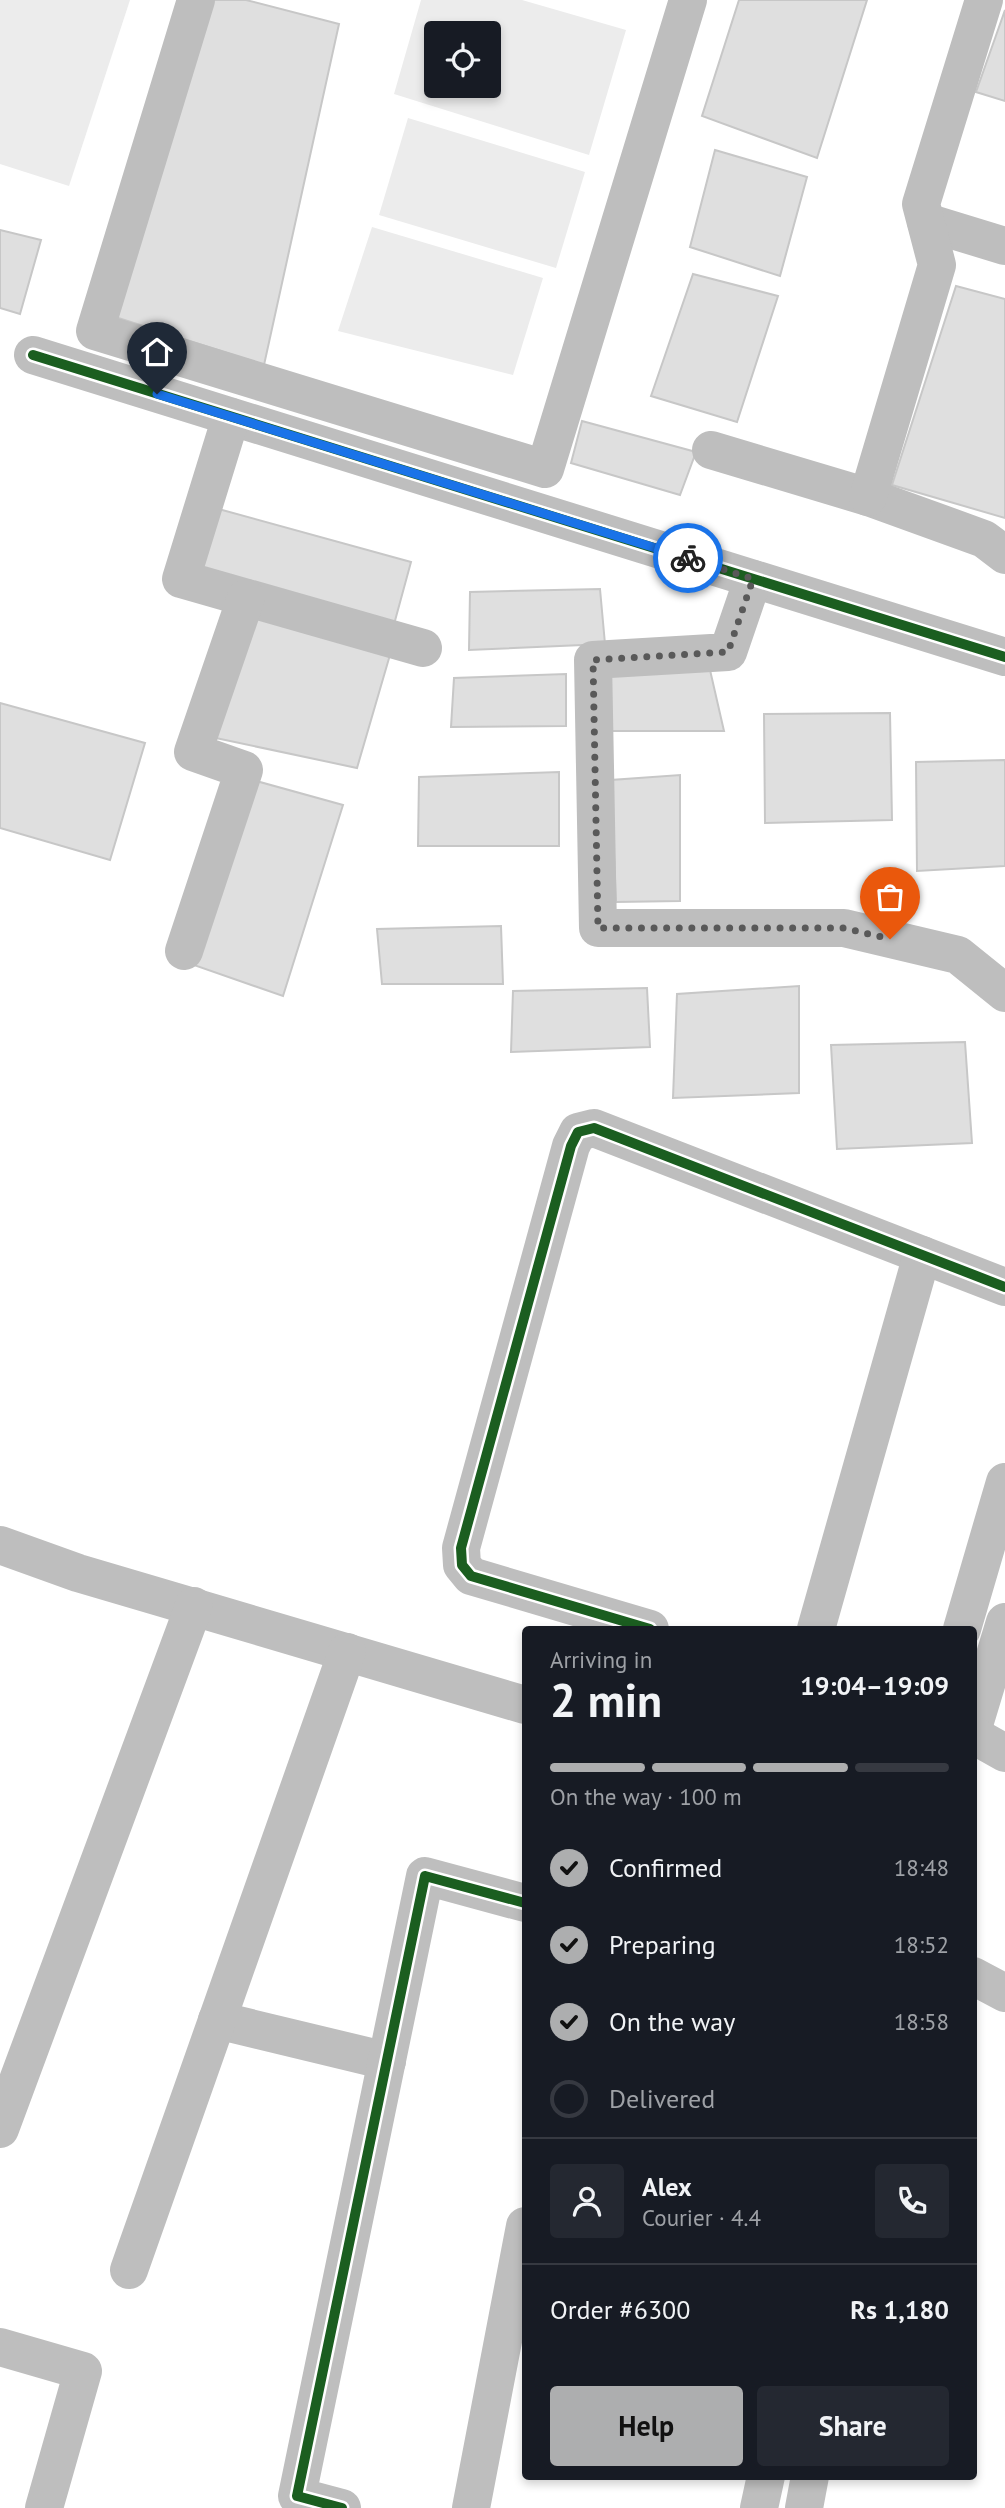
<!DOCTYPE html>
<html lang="en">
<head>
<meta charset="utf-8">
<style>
	body { margin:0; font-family:"PT Sans",sans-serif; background:#242831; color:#f1f3f6; height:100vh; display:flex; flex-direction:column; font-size:26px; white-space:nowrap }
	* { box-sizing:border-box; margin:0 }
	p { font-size:23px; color:#9ea1a6 }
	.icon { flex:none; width:38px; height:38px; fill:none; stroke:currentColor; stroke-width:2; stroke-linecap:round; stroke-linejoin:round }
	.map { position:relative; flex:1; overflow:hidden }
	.drawer { position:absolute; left:522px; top:1626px; width:455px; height:854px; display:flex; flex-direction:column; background:#171b24; border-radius:7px; box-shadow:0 4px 10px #0003 }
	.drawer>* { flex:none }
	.buttons { position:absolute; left:424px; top:21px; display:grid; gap:14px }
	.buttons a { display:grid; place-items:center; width:77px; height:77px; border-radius:7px; background:#171b24; box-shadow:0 4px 10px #0003; font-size:35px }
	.pin { position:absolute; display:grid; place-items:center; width:60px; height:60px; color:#fff; margin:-72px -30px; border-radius:50% 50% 50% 0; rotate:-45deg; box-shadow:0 0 7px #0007 }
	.pin .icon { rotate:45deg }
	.courier { position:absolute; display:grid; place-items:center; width:70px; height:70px; margin:-35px; border:5px solid #1a73e8; border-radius:50%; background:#fff; color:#222; box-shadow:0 2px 9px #0007 }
	.overview em { font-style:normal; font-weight:800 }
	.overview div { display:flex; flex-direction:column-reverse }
	.overview { display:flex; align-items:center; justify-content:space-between; height:119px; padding:0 28px }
	h1 { font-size:46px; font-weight:800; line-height:52px }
	.bar { display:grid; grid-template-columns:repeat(4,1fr); gap:10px 7px; align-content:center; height:84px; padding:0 28px }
	.bar i { height:9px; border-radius:5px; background:#363941 }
	.bar .selected { background:#adaeaf }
	.bar p { grid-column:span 4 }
	.line { display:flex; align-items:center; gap:18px; padding:0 28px; border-top:2px solid #363941 }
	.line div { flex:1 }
	.round { display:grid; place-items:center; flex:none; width:74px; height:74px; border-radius:7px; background:#242831 }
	ol { padding:0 28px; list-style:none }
	li { display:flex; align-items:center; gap:21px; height:77px }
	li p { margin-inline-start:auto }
	li .icon { padding:7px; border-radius:50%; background:#adaeaf; color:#111; stroke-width:4 }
	li:last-child { color:#9ea1a6 }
	li i { width:38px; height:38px; border:4px solid #363941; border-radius:50% }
	.primary-button { display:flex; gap:14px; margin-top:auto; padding:14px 28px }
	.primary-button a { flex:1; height:80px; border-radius:7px; background:#adaeaf; color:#111; font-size:28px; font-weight:800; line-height:80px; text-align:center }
	.primary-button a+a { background:#242831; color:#f1f3f6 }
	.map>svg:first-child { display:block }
	.green { fill:#ececec; fill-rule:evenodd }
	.building { fill:#dfdfdf; stroke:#c7c7c7; stroke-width:2 }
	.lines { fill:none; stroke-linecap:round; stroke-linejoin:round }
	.minor { stroke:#bebebe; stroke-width:38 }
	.cycleway-casing { stroke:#fff; stroke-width:15 }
	.cycleway { stroke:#1b5e20; stroke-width:10 }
	.done { stroke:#595959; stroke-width:7; stroke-dasharray:0 12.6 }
	.route { stroke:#1a73e8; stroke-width:9 }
</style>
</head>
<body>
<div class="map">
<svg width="1005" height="2508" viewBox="0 0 1005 2508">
	<rect width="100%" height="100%" fill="#fff"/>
	<g class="green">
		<path d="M 0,0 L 130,0 L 69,186 L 0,164 Z"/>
		<path d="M 421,0 L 522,0 L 626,30 L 589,155 L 394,94 ZM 488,33 L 488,86 L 436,86 L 436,33 Z"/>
		<path d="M 408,118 L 585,172 L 556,268 L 379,215 Z"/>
		<path d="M 372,227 L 543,278 L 513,375 L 338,331 Z"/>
	</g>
	<g class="building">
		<path d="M 204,0 L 246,0 L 339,24 L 264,365 L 109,315 Z"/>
		<path d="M 739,0 L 867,0 L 817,158 L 702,116 Z"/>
		<path d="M 1005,10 L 1005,101 L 976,92 Z"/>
		<path d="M 715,150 L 807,177 L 780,276 L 690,247 Z"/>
		<path d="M 0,230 L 41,240 L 20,314 L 0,308 Z"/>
		<path d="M 693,274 L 778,296 L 737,422 L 651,396 Z"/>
		<path d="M 956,286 L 1005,299 L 1005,518 L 892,485 Z"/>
		<path d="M 582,421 L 696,452 L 680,495 L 571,463 Z"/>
		<path d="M 215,508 L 411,562 L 393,628 L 196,571 Z"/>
		<path d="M 600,589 L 605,644 L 469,650 L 470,592 Z"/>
		<path d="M 257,612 L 392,648 L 357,768 L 211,737 Z"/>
		<path d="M 710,670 L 724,731 L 605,731 L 602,674 Z"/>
		<path d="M 566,674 L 566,726 L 451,727 L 454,678 Z"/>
		<path d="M 0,703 L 145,743 L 110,860 L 0,828 Z"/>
		<path d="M 890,713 L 892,820 L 765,823 L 764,714 Z"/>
		<path d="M 1005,760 L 1005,866 L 917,871 L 916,762 Z"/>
		<path d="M 559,772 L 559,846 L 418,846 L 419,777 Z"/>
		<path d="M 680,775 L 680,901 L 616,902 L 611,780 Z"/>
		<path d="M 249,779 L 343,805 L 283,996 L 188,963 Z"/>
		<path d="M 501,926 L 503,984 L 382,984 L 377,929 Z"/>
		<path d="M 799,986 L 799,1093 L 673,1098 L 677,994 Z"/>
		<path d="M 647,988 L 650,1047 L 511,1052 L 513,991 Z"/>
		<path d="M 965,1042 L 972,1143 L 837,1149 L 831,1045 Z"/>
	</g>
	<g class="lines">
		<g class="minor">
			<path d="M 196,0 L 95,331 L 545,469 L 688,0"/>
			<path d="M 926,222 L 1005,246"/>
			<path d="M 33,355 L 1005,657"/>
			<path d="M 231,417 L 181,579 L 423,648"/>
			<path d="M 711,450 L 868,497 L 984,539 L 1005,555"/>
			<path d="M 868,497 L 937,265 L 921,204 L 984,0"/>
			<path d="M 753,579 L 728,652 L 593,660 L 598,928 L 844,928 L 958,955 L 1005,993"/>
			<path d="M 184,951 L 244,770 L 193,752 L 246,598"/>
			<path d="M 0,1545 L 78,1573 L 525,1705"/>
			<path d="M 650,1629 L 471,1576 L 462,1565 L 461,1548 L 571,1146 L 578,1132 L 594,1128 L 1005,1287"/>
			<path d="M 816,1629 L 922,1255"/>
			<path d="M 962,1629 L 1005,1482"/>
			<path d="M 973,1728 L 1005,1622"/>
			<path d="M 973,1735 L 1005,1753"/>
			<path d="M 973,1976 L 1005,1993"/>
			<path d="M 217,2020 L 387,2061"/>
			<path d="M 0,2129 L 194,1606"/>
			<path d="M 129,2270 L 347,1652"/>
			<path d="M 0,2347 L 83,2371 L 44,2508"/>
			<path d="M 342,2508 L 297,2496 L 425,1876 L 525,1903"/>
			<path d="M 471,2508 L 525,2226"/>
			<path d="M 759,2508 L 766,2476"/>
			<path d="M 804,2508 L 810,2476"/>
		</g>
		<g class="cycleway-casing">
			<g id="cycleway">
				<path d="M 33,355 L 1005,657"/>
				<path d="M 650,1629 L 471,1576 L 462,1565 L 461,1548 L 571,1146 L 578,1132 L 594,1128 L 1005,1287"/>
				<path d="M 342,2508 L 297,2496 L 425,1876 L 525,1903"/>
			</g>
		</g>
		<use href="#cycleway" class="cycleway"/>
	</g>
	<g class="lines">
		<path class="done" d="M 688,558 L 753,579 L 728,652 L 593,660 L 598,928 L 844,928 L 890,939"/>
		<path class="route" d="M 157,394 L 688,558"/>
	</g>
</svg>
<div class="buttons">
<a><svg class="icon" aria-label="locate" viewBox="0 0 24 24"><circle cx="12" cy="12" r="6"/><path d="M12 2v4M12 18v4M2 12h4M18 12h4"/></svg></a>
</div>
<div class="pin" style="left:890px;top:939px;background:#ea580c"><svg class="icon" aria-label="bag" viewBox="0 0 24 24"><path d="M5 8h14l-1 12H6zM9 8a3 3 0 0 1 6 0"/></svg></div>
<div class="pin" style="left:157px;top:394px;background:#1f2937"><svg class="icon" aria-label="home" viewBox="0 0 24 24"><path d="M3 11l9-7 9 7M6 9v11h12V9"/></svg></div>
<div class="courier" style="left:688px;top:558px"><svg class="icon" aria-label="bike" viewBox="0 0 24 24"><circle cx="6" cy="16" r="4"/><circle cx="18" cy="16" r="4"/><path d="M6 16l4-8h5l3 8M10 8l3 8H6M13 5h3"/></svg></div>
<section class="drawer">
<div class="overview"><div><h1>2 min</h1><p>Arriving in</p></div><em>19:04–19:09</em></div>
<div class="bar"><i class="selected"></i><i class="selected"></i><i class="selected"></i><i></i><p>On the way · 100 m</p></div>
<ol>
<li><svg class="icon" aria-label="check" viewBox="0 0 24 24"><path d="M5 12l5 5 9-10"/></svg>Confirmed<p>18:48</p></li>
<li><svg class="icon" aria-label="check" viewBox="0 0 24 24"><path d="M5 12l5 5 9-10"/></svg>Preparing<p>18:52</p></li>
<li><svg class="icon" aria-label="check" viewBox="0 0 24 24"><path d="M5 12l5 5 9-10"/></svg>On the way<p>18:58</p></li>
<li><i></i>Delivered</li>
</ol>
<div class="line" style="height:126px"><a class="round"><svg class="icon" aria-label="person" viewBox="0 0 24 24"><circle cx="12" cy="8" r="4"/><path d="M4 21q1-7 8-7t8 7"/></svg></a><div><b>Alex</b><p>Courier · 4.4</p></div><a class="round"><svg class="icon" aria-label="phone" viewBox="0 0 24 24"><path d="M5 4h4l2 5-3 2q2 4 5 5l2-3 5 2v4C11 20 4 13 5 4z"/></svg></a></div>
<div class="line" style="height:91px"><div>Order #6300</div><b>Rs 1,180</b></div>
<div class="primary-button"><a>Help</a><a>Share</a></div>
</section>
</div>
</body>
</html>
